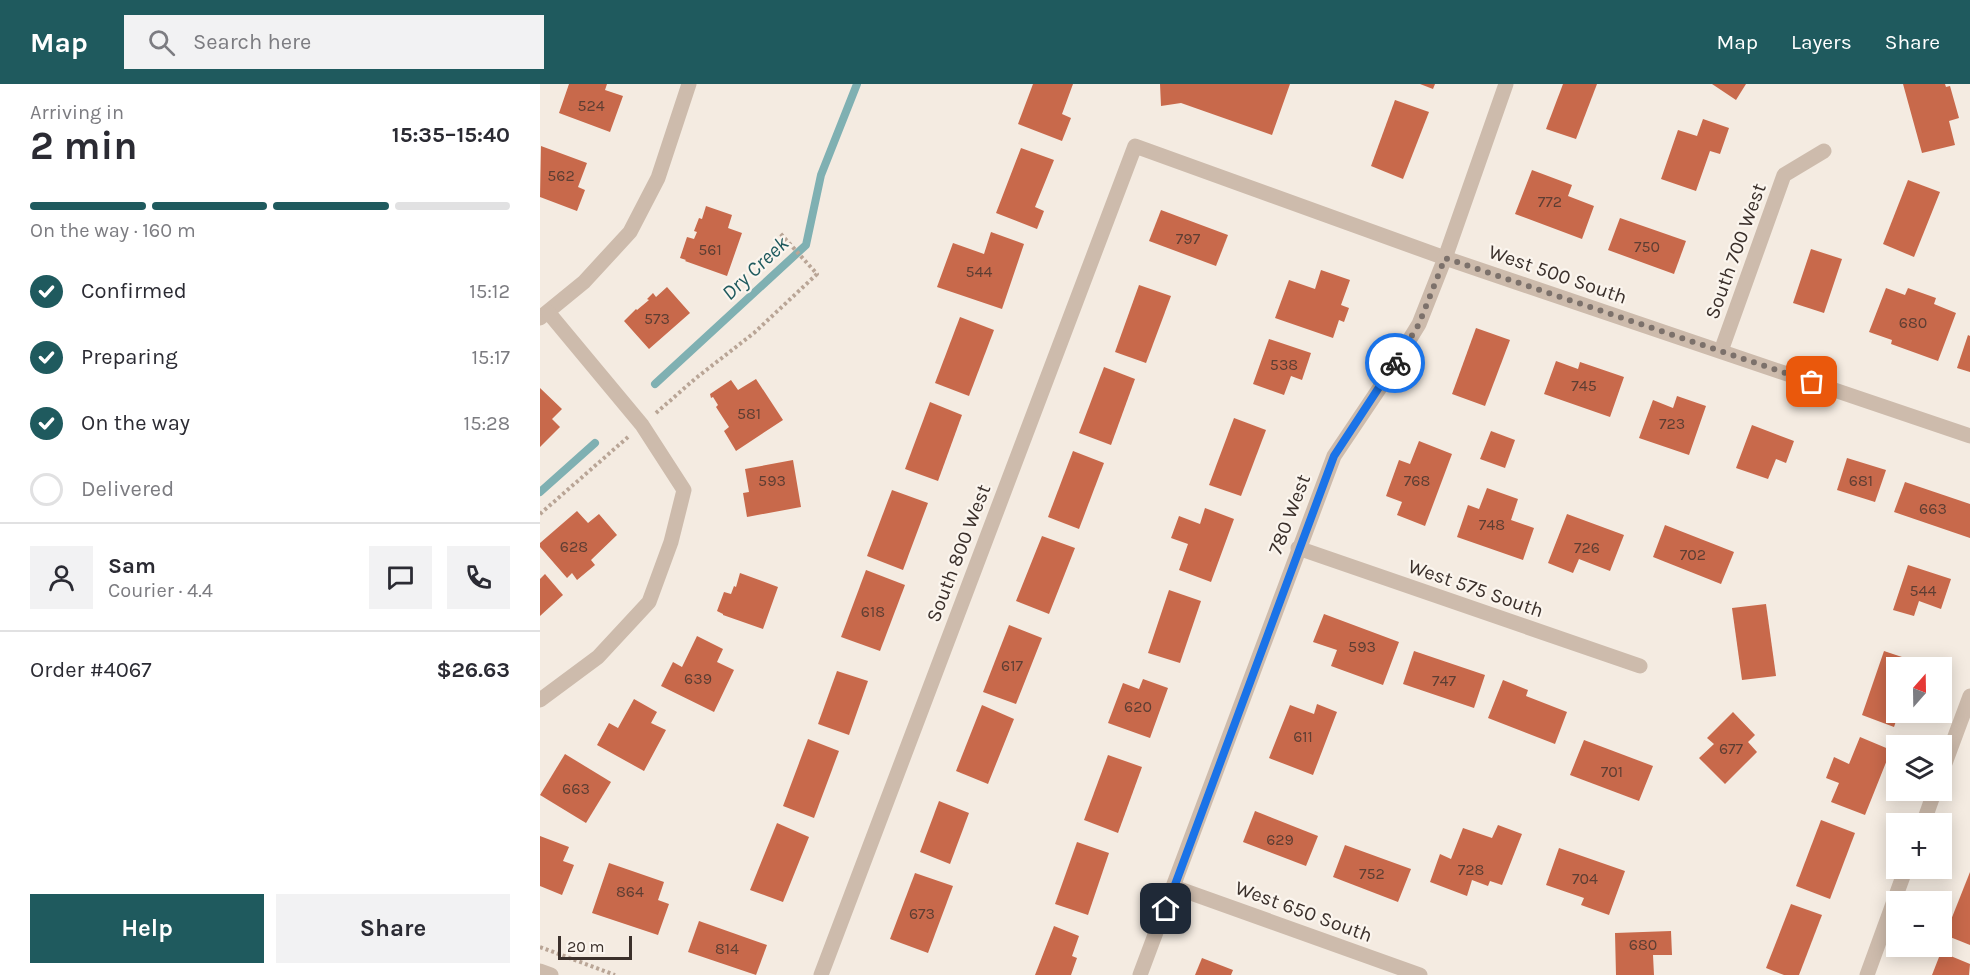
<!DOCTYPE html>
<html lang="en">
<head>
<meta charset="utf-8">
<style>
	body { margin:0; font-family:Karla,sans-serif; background:#f2f2f3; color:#2b2b33; height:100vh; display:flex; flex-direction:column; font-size:22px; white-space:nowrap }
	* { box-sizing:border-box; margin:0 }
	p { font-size:20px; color:#7c7c81 }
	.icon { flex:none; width:33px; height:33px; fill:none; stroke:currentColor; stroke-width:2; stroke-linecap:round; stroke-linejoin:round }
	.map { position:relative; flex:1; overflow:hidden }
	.details { display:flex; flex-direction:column; background:#fff; width:540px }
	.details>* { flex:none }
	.needle { width:39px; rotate:20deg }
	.controls { position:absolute; left:1346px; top:573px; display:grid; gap:12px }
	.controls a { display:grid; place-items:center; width:66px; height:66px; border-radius:0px; background:#fff; box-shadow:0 3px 15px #0003; font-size:30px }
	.scale { position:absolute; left:18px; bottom:15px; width:74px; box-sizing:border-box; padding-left:6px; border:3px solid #3b302b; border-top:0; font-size:16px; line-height:21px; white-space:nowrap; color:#3b302b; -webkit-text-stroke:4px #fbf5ee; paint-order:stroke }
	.pin { position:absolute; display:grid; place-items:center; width:51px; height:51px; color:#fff; margin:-26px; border-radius:12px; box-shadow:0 3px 9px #0006 }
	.courier { position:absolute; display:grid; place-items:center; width:60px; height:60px; margin:-30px; border:4px solid #1a73e8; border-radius:50%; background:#fff; color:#222; box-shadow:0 2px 8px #0007 }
	.summary em { font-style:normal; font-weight:700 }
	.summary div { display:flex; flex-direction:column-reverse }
	.summary { display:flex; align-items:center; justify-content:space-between; height:102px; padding:0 30px }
	h1 { font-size:39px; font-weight:700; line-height:45px }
	.bar { display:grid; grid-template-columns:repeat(4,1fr); gap:9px 6px; align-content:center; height:72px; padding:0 30px }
	.bar i { height:8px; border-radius:4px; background:#e1e1e2 }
	.bar .active { background:#1f5a5e }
	.bar p { grid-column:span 4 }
	.line { display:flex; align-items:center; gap:15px; padding:0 30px; border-top:2px solid #e1e1e2 }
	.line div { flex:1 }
	.round { display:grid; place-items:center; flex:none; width:63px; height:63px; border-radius:0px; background:#f2f2f3 }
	ol { padding:0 30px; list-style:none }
	li { display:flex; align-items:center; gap:18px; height:66px }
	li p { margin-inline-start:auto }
	li .icon { padding:6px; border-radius:50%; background:#1f5a5e; color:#fff; stroke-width:4 }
	li:last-child { color:#7c7c81 }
	li i { width:33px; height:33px; border:3px solid #e1e1e2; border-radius:50% }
	.button { display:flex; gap:12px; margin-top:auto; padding:12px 30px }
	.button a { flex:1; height:69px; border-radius:0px; background:#1f5a5e; color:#fff; font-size:24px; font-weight:700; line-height:69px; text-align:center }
	.button a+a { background:#f2f2f3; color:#2b2b33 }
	header { display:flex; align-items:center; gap:36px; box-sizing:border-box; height:84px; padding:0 30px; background:#1f5a5e; color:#fff }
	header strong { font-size:28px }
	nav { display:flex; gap:33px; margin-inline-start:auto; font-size:21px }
	.search { width:420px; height:54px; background:#f2f2f3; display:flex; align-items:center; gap:15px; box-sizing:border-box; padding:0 21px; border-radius:0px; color:#7c7c81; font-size:22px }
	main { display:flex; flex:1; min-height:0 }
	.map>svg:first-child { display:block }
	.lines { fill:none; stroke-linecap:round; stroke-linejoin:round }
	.stream { stroke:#7fb0b2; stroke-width:8 }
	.building { fill:#c8694b }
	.path { stroke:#b9a596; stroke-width:4; stroke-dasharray:3 3; stroke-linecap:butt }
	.minor { stroke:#cdbbac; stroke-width:15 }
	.tertiary { stroke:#cdbbac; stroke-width:15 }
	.done { stroke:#7c716b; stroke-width:6; stroke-dasharray:0 10.8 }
	.route { stroke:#1a73e8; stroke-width:8 }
	.labels { text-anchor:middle; stroke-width:4.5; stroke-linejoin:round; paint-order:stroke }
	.number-label { font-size:16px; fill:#5e3e33 }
	.street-label { font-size:20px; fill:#3b302b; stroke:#fbf5ee }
	.water-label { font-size:21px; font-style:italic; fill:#1f5a5e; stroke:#fbf5ee }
</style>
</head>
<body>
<header>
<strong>Map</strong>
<div class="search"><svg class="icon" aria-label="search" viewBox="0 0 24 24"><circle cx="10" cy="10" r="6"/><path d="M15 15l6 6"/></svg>Search here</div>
<nav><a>Map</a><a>Layers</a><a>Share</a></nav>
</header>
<main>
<section class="details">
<div class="summary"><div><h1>2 min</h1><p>Arriving in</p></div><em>15:35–15:40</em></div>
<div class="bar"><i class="active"></i><i class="active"></i><i class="active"></i><i></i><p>On the way · 160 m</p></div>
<ol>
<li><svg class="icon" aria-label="check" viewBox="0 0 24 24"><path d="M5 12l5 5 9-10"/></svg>Confirmed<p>15:12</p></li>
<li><svg class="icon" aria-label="check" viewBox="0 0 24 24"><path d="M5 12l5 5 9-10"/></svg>Preparing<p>15:17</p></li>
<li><svg class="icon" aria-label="check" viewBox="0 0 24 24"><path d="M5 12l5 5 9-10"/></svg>On the way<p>15:28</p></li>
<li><i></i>Delivered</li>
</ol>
<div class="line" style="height:108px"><a class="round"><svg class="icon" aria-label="person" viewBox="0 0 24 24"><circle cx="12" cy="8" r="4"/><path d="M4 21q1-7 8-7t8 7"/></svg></a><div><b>Sam</b><p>Courier · 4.4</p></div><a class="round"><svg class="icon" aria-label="chat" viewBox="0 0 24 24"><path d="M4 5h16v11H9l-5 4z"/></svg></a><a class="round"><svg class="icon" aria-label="phone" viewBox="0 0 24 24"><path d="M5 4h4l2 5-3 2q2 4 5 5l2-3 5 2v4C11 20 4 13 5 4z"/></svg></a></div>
<div class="line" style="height:78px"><div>Order #4067</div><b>$26.63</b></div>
<div class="button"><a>Help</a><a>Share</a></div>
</section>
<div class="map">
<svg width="1430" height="891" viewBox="0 0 1430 891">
	<rect width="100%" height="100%" fill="#f4ebe1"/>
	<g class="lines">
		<g class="stream">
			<path d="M 115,300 L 266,161 L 281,91 L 317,0"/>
			<path d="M 0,408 L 55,359"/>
		</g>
	</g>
	<g class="building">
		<path d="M 29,0 L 67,0 L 65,6 L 83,12 L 70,48 L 19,29 Z"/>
		<path d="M 493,0 L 533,0 L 522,30 L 531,34 L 522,57 L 478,40 Z"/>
		<path d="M 620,0 L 750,0 L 732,51 L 641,19 L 621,22 Z"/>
		<path d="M 880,0 L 895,0 L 893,5 Z"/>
		<path d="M 1023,0 L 1057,0 L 1036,55 L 1006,45 Z"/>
		<path d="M 1172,0 L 1206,0 L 1196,16 Z"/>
		<path d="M 1363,0 L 1405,0 L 1406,3 L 1410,2 L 1419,34 L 1409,37 L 1415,61 L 1382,69 Z"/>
		<path d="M 855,16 L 889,28 L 863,95 L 831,82 Z"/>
		<path d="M 1163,35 L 1189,44 L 1180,70 L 1170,67 L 1156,107 L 1121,95 L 1138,46 L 1157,52 Z"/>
		<path d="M 1,62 L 47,79 L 38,103 L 45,106 L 37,127 L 0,113 Z"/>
		<path d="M 481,64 L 514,76 L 495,123 L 504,127 L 497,145 L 456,129 Z"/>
		<path d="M 992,86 L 1032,101 L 1028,112 L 1054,122 L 1042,155 L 975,130 Z"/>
		<path d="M 1368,96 L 1400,108 L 1374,173 L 1343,160 Z"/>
		<path d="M 166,122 L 192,131 L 188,144 L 202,149 L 187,192 L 145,177 L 146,176 L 140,174 L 147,153 L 154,155 L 157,148 L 154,147 L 159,134 L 162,135 Z"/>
		<path d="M 621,126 L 688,151 L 676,182 L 609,157 Z"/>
		<path d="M 1080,134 L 1146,157 L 1134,190 L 1068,166 Z"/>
		<path d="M 451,148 L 484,160 L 462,225 L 397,203 L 413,159 L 444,170 Z"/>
		<path d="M 1271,165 L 1302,175 L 1284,229 L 1253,219 Z"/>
		<path d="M 781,186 L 810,196 L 801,221 L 809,224 L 804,238 L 799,236 L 793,254 L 735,234 L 749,196 L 775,205 Z"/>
		<path d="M 599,201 L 631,212 L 606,279 L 575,268 Z"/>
		<path d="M 127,203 L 150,229 L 109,265 L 84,237 L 96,225 L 97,226 L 109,216 L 107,215 L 113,209 L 116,213 Z"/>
		<path d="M 1346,204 L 1365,211 L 1368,204 L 1396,214 L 1394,220 L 1416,229 L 1398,277 L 1351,260 L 1352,256 L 1329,248 Z"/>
		<path d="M 420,233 L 454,246 L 429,312 L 395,299 Z"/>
		<path d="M 936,244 L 970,256 L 945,322 L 912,310 Z"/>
		<path d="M 1428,251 L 1430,252 L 1430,288 L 1417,284 Z"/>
		<path d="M 729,255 L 771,269 L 762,296 L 751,292 L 744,311 L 713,300 Z"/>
		<path d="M 1016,277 L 1038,285 L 1040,278 L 1084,293 L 1070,333 L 1004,310 Z"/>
		<path d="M 564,283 L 595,295 L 571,361 L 539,349 Z"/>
		<path d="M 216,295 L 243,336 L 196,367 L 184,347 L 189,343 L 176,323 L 178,321 L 173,313 L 171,314 L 170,310 L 191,296 L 198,306 Z"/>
		<path d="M 0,304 L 22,325 L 12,335 L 20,343 L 0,363 Z"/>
		<path d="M 1137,312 L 1166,322 L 1149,371 L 1099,354 L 1113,316 L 1133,324 Z"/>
		<path d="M 390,318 L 422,331 L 398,397 L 365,385 Z"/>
		<path d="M 694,334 L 726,346 L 701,412 L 669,401 Z"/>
		<path d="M 1212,341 L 1254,357 L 1246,379 L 1236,375 L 1228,395 L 1196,384 Z"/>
		<path d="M 951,347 L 975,356 L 965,384 L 940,375 Z"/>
		<path d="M 879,357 L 912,370 L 885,442 L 857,431 L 862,418 L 846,412 L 859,376 L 870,380 Z"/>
		<path d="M 533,367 L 564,379 L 539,445 L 508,433 Z"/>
		<path d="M 1307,374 L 1346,386 L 1335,418 L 1297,406 Z"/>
		<path d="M 253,376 L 261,423 L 207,433 L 203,409 L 209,408 L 205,385 Z"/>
		<path d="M 1365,398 L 1430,420 L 1430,454 L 1354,428 Z"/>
		<path d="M 947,404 L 978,415 L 971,436 L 994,444 L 983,476 L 917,453 L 928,421 L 939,425 Z"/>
		<path d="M 352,406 L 388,419 L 363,486 L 327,472 Z"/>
		<path d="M 665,424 L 694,435 L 671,498 L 639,486 L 648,460 L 631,454 L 639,432 L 660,440 Z"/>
		<path d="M 37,427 L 48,439 L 59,430 L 77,451 L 51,476 L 55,481 L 37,496 L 32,489 L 27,494 L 0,463 L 0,459 Z"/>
		<path d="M 1027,430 L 1084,451 L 1070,487 L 1039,475 L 1033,489 L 1008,479 Z"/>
		<path d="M 1125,441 L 1194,468 L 1181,500 L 1113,473 Z"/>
		<path d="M 502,452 L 535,464 L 509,530 L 476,517 Z"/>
		<path d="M 1368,481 L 1411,495 L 1401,525 L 1379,517 L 1374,532 L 1353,526 Z"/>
		<path d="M 326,486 L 365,501 L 340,567 L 301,553 Z"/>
		<path d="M 200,489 L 238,503 L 223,545 L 183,531 L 183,530 L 177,527 L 184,508 L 191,510 L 194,502 L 196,503 Z"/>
		<path d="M 5,490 L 23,511 L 0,532 L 0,495 Z"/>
		<path d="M 629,506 L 661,517 L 640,579 L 608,569 Z"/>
		<path d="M 1226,520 L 1236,592 L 1202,596 L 1192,524 Z"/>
		<path d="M 784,530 L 859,558 L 843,601 L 791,582 L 797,566 L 773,558 Z"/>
		<path d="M 469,541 L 502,554 L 476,620 L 443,608 Z"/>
		<path d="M 157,552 L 183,565 L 177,578 L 194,586 L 174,628 L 121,602 L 133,578 L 142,583 Z"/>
		<path d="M 874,567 L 945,591 L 934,624 L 863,600 Z"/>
		<path d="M 1344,567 L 1377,578 L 1375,584 L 1356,584 L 1356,628 L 1359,628 L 1354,643 L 1322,631 Z"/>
		<path d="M 297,587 L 328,597 L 309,651 L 278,640 Z"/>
		<path d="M 603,595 L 628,604 L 610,654 L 568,639 L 583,599 L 599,605 Z"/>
		<path d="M 963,596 L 988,606 L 986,612 L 1027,628 L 1015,660 L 948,634 Z"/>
		<path d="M 94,615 L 117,628 L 111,639 L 126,646 L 104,687 L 57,661 L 69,639 L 78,644 Z"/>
		<path d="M 777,620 L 797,628 L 773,691 L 729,674 L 750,621 L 774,630 Z"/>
		<path d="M 442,621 L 474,635 L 448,700 L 416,687 Z"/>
		<path d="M 1193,628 L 1215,651 L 1208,658 L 1217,668 L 1185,700 L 1159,674 L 1174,660 L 1167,654 Z"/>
		<path d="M 1320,653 L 1351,666 L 1325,731 L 1291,718 L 1299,699 L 1286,694 L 1294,673 L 1309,680 Z"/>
		<path d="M 268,655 L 299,667 L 274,734 L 243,722 Z"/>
		<path d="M 1044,656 L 1113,682 L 1099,717 L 1030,691 Z"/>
		<path d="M 25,670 L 71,698 L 46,739 L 0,711 Z"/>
		<path d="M 568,671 L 602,683 L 578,749 L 544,736 Z"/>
		<path d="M 399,717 L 429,729 L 410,780 L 380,768 Z"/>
		<path d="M 715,727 L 778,752 L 766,782 L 703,758 Z"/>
		<path d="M 1281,736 L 1315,749 L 1290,815 L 1256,802 Z"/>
		<path d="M 237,739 L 269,753 L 243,818 L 210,806 Z"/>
		<path d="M 958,741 L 982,750 L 962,801 L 950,797 L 948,802 L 932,796 L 927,812 L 890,798 L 900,770 L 911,775 L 923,744 L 952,754 Z"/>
		<path d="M 0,752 L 29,763 L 23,777 L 34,781 L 22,811 L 0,802 Z"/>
		<path d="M 537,758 L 569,769 L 548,831 L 515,820 Z"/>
		<path d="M 805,761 L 871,785 L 858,818 L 793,793 Z"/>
		<path d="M 1019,764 L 1085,787 L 1069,831 L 1041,821 L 1044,814 L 1006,801 Z"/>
		<path d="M 69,779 L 124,798 L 118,816 L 129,820 L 118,851 L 52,829 Z"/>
		<path d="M 1430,788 L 1430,861 L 1405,851 Z"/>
		<path d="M 375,789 L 413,802 L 388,869 L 350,855 Z"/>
		<path d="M 1251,820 L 1282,831 L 1259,891 L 1244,891 L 1226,884 Z"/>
		<path d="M 159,837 L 227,861 L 216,891 L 148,868 Z"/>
		<path d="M 514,842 L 539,852 L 532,872 L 537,874 L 531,891 L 495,891 Z"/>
		<path d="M 1131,847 L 1132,871 L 1113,871 L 1114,891 L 1076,891 L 1075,849 Z"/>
		<path d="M 1401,868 L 1430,880 L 1429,891 L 1392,891 Z"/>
		<path d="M 662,874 L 693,886 L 691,891 L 655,891 Z"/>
	</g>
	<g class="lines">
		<g class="path">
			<path d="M 116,329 L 156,294 L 214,249 L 277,190 L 240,149"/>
			<path d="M 0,430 L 88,353"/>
			<path d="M 0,863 L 75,891"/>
		</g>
		<g class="minor">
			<path d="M 0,234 L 44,198 L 90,148 L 118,94 L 149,0"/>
			<path d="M 1181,267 L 1244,91 L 1284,67"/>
			<path d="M 758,464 L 1100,582"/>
			<path d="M 0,616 L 58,573 L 109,518 L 131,458 L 144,406 L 102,341 L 8,228"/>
			<path d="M 1401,690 L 1430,612"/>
			<path d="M 1383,740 L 1395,706"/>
			<path d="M 634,803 L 880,891"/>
			<path d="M 281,891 L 595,62 L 905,174 L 1430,352"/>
			<path d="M 600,891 L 794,372 L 841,302 L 879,240 L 905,174 L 966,0"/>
			<path d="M 1327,891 L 1366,784"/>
		</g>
		<path class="tertiary" d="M 0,887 L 11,891"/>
	</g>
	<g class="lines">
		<path class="done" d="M 855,279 L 879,240 L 905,174 L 1272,298"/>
		<path class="route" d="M 626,825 L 794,372 L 855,279"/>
	</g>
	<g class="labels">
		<g class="number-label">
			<text x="51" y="27">524</text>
			<text x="21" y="97">562</text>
			<text x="1010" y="123">772</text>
			<text x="648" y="160">797</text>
			<text x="1107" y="168">750</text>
			<text x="170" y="171">561</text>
			<text x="439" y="193">544</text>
			<text x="117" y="240">573</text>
			<text x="1373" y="244">680</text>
			<text x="744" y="286">538</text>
			<text x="1044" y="307">745</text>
			<text x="209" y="335">581</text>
			<text x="1132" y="345">723</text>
			<text x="232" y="402">593</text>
			<text x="877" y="402">768</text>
			<text x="1321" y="402">681</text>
			<text x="1393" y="430">663</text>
			<text x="952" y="446">748</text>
			<text x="34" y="468">628</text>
			<text x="1047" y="469">726</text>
			<text x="1153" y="476">702</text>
			<text x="1383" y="512">544</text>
			<text x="333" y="533">618</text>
			<text x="822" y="568">593</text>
			<text x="472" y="587">617</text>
			<text x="158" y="600">639</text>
			<text x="904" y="602">747</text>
			<text x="598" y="628">620</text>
			<text x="763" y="658">611</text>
			<text x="1191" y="670">677</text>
			<text x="1072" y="693">701</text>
			<text x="36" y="710">663</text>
			<text x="740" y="761">629</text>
			<text x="931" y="791">728</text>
			<text x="832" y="795">752</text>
			<text x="1045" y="800">704</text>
			<text x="90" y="813">864</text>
			<text x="382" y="835">673</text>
			<text x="1103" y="866">680</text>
			<text x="187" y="870">814</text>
		</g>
		<g class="street-label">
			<text transform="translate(1195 167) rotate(-70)" y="7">South 700 West</text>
			<text transform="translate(1018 190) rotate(19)" y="7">West 500 South</text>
			<text transform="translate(749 430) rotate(-69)" y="7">780 West</text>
			<text transform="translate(418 469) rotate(-69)" y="7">South 800 West</text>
			<text transform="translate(936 504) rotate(19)" y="7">West 575 South</text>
			<text transform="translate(764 827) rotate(20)" y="7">West 650 South</text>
		</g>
		<g class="water-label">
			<text transform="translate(215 184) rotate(-43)" y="7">Dry Creek</text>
		</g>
	</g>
</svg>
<div class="controls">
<a><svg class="needle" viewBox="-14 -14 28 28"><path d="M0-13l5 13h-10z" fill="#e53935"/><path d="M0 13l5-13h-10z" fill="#7c7c81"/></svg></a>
<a><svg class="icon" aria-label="layers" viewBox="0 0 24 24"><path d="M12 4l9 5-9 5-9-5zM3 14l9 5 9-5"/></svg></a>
<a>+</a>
<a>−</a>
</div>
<div class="scale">20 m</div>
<div class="pin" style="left:1272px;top:298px;background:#ea580c"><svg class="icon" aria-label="bag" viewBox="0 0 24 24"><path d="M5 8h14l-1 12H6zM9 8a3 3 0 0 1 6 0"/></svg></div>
<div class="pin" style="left:626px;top:825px;background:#1f2937"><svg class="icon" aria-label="home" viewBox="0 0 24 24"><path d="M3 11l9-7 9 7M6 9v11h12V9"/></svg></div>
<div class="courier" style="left:855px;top:279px"><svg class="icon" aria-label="bike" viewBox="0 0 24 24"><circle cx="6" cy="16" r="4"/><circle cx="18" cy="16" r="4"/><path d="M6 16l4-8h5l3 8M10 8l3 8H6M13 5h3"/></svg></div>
</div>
</main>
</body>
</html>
